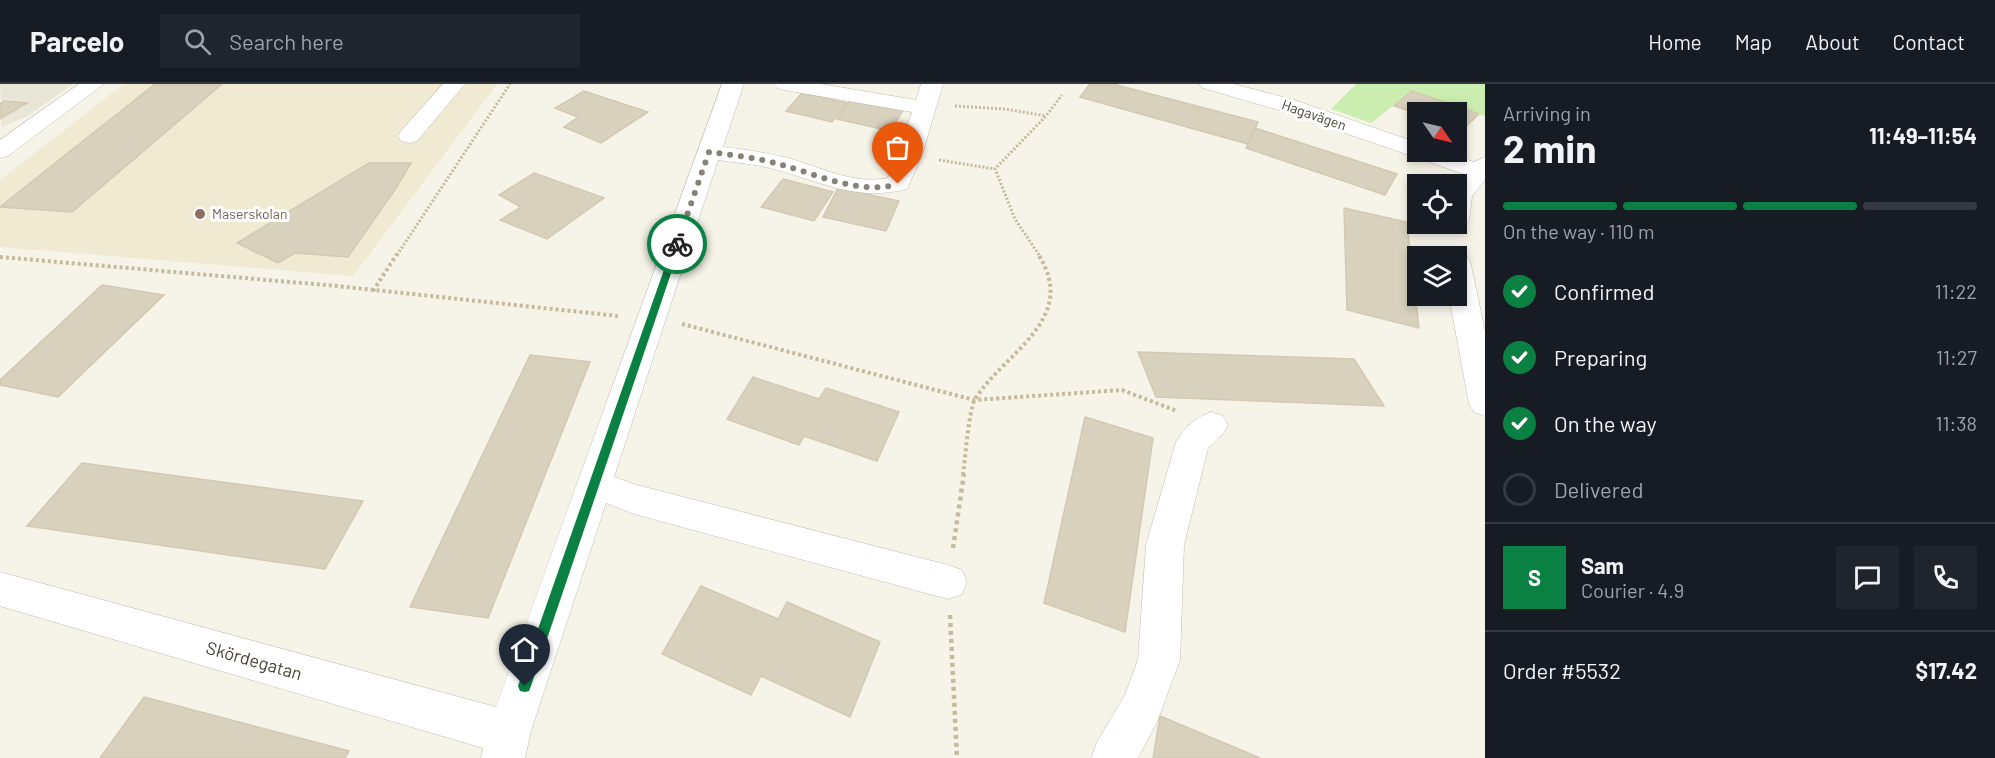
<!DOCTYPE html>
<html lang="en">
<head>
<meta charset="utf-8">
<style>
	body { margin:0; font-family:Barlow,sans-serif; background:#20242c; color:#f1f3f6; height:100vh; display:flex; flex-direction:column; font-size:22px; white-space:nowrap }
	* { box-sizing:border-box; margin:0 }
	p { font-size:20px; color:#9ea1a6 }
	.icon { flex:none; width:33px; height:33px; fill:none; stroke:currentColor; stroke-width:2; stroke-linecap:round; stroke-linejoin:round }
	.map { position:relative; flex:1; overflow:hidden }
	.drawer { display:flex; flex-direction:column; background:#171b24; width:510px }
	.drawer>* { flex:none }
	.needle { width:39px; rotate:124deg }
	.controls { position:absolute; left:1407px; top:18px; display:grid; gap:12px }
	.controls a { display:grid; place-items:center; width:60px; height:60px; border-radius:0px; background:#171b24; box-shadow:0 3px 9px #0003; font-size:30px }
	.pin { position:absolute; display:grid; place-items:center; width:51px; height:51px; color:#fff; margin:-62px -26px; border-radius:50% 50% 50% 0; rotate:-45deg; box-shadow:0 0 6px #0007 }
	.pin .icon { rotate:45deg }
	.courier { position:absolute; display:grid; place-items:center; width:60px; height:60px; margin:-30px; border:4px solid #0b8043; border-radius:50%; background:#fff; color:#222; box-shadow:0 2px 8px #0007 }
	.overview em { font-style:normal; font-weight:700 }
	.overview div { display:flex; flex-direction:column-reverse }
	.overview { display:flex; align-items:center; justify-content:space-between; height:102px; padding:0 18px }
	h1 { font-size:39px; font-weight:700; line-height:45px }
	.bar { display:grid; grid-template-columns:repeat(4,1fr); gap:9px 6px; align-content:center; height:72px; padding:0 18px }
	.bar i { height:8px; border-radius:4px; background:#363941 }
	.bar .current { background:#0b8043 }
	.bar p { grid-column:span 4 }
	.line { display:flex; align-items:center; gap:15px; padding:0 18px; border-top:2px solid #363941 }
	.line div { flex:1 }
	.round { display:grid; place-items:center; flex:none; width:63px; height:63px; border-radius:0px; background:#20242c }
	ol { padding:0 18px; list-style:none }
	li { display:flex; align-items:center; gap:18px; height:66px }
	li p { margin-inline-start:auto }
	li .icon { padding:6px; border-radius:50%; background:#0b8043; color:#fff; stroke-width:4 }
	li:last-child { color:#9ea1a6 }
	li i { width:33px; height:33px; border:3px solid #363941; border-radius:50% }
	header { display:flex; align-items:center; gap:36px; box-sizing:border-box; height:84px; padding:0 30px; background:#171b24; border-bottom:2px solid #363941 }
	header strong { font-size:28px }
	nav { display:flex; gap:33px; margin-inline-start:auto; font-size:21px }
	.search { width:420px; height:54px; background:#20242c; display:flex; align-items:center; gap:15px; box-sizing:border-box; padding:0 21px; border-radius:0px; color:#9ea1a6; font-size:22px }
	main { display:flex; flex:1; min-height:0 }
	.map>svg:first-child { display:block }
	.residential { fill:#eae6d7 }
	.education { fill:#f0ead2 }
	.green { fill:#cbedaf }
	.building { fill:#d8d1be; stroke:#d4c9b0; stroke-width:1.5 }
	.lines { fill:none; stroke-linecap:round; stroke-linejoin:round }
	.minor-casing { stroke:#c2bcab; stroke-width:1 }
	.path-far2 { stroke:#c5ba9b; stroke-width:3; stroke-dasharray:2 2; stroke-linecap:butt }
	.path-far1 { stroke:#c5ba9b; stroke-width:4; stroke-dasharray:3 3; stroke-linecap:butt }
	.path { stroke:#c5ba9b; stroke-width:4.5; stroke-dasharray:4 4; stroke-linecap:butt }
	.minor { fill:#fff; fill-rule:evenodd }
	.route { fill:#0b8043 }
	.done { stroke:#868275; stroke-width:6; stroke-dasharray:0 10.8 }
	.education-dot { fill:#8d6e63; stroke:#fff; stroke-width:2 }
	.labels { text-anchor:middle; stroke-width:6; stroke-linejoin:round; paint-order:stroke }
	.far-street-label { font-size:14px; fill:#4a4537; stroke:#fff }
	.far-education-label { font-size:14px; fill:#785e54; stroke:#fff; text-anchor:start }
	.near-street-label { font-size:18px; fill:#4a4537; stroke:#fff }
</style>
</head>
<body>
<header>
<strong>Parcelo</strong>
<div class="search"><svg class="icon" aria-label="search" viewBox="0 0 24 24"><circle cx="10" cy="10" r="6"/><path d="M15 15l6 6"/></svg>Search here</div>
<nav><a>Home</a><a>Map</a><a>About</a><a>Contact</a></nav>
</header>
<main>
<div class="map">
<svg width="1485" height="674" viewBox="0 0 1485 674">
	<rect width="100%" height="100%" fill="#f6f3e9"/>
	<path class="residential" d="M 0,0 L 73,0 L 28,32 L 2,43 Z"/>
	<path class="education" d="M 124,0 L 497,0 L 353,192 L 0,163 L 0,96 Z"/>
	<path class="green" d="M 1356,0 L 1485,0 L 1485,32 L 1412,7 L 1371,39 L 1331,25 Z"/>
	<g class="building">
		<path d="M 155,0 L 222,0 L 72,128 L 0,123 Z"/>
		<path d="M 1090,0 L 1113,0 L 1258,38 L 1248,60 L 1080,13 Z"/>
		<path d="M 584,7 L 648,28 L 601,59 L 564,43 L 578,33 L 555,24 Z"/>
		<path d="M 1412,7 L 1479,30 L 1456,52 L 1456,28 L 1418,30 L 1394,22 Z"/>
		<path d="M 802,9 L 847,19 L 832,38 L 786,27 Z"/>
		<path d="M 852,14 L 904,25 L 890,47 L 837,35 Z"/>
		<path d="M 4,17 L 27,19 L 0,35 L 0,20 Z"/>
		<path d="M 1255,44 L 1397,90 L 1385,111 L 1246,64 Z"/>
		<path d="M 369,79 L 411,79 L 396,104 L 348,173 L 295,169 L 278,179 L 237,159 Z"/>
		<path d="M 534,89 L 604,114 L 547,155 L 500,136 L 521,123 L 499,111 Z"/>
		<path d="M 783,95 L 833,108 L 814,137 L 761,123 Z"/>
		<path d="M 838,104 L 899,117 L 886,147 L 823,133 Z"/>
		<path d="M 1344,124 L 1407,138 L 1419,244 L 1347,226 Z"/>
		<path d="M 102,201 L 164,211 L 58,313 L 0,301 L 0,296 Z"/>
		<path d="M 1138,268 L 1354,275 L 1384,322 L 1156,313 Z"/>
		<path d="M 530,271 L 590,278 L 488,534 L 410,523 Z"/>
		<path d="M 753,293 L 819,315 L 826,304 L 899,328 L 877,377 L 804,352 L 799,361 L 727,335 Z"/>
		<path d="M 1085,333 L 1153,354 L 1125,548 L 1044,519 Z"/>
		<path d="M 82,379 L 162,390 L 363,417 L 325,485 L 27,442 Z"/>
		<path d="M 701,502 L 778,535 L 787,518 L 880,558 L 850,633 L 761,592 L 751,611 L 662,570 Z"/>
		<path d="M 144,613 L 349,667 L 345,674 L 100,674 Z"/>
		<path d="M 1160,632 L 1260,674 L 1153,674 Z"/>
	</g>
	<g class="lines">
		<g class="minor-casing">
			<g id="minor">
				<path d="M 79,0 L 104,0 L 8,72 L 0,74 L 0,56 Z"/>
				<path d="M 443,0 L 465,0 L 417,57 L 409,59 L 401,57 L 398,52 L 401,47 Z"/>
				<path d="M 722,0 L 744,0 L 723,63 C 745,65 766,69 788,74 C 820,83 853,101 888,94 L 912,28 L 784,6 L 777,4 L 773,0 L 821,0 L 916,16 L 921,0 L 943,0 L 922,71 L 907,105 C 856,118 822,98 774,85 C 756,80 737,79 718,76 L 614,393 L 637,401 L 948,481 L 962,486 L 967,498 L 962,510 L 948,515 L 634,430 L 606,419 L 531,647 L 525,674 L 481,674 L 483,664 L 0,522 L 0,488 L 496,623 Z"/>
				<path d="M 1199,0 L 1234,0 L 1294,16 L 1418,59 L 1418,68 L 1442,68 L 1474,78 L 1485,73 L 1485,96 L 1472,112 L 1469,137 L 1465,142 L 1456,145 L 1447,142 L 1445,140 L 1456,140 L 1455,100 L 1464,90 L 1278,26 L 1203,4 Z"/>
				<path d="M 1456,168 L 1466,171 L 1470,177 L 1485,247 L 1485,332 L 1474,328 L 1469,320 L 1449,212 L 1456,212 L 1456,172 L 1445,172 Z"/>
				<path d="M 1211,328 L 1223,332 L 1228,341 L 1223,350 L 1208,364 L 1184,461 L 1180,576 L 1157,638 L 1138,674 L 1091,674 L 1097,658 L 1125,611 L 1138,576 L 1146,461 L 1176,358 C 1184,344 1196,333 1211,328 Z"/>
			</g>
		</g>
		<g class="path-far2">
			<path d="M 955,22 L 1005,25 L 1046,32"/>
			<path d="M 939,76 L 995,85"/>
			<path d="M 397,171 L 510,0"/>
			<path d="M 1039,171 L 1015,135 L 995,85 L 1046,32 L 1062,11"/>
		</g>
		<g class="path-far1">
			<path d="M 0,173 L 337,202 L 618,232"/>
			<path d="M 373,207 L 397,170"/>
			<path d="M 682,240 L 974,316 L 1122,306 L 1177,327"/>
			<path d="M 963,391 C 965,376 969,325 975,315 C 1005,268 1080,235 1038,170"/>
		</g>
		<g class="path">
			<path d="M 953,464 L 964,390"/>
			<path d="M 950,531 L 957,674"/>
		</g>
		<use href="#minor" class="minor"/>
	</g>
	<path class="route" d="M 677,157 L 681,160 L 531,602 L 529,607 L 525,608 L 520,607 L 518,602 L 673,160 Z"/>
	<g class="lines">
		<path class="done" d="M 677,160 L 709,68 C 733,71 759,74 782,81 C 818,91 861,111 898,100"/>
	</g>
	<circle class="education-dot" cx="200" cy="130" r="6"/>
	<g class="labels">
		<g class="far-street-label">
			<text transform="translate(1314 31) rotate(19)" y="5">Hagavägen</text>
		</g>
		<g class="far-education-label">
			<text x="212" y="135">Maserskolan</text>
		</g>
		<g class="near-street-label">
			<text transform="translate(254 577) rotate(16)" y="6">Skördegatan</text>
		</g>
	</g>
</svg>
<div class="controls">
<a><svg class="needle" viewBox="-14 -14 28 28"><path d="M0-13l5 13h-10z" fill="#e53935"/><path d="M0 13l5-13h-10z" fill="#9ea1a6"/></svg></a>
<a><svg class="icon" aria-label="locate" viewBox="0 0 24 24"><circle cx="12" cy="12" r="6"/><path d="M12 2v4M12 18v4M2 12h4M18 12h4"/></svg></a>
<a><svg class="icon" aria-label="layers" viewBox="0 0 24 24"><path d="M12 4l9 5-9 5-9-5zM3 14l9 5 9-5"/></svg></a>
</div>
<div class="pin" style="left:898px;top:100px;background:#ea580c"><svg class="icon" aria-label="bag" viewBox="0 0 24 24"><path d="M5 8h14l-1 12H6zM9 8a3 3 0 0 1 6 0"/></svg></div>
<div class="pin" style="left:525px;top:602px;background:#1f2937"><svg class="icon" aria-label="home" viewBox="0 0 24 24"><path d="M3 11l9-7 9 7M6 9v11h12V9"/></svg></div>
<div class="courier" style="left:677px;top:160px"><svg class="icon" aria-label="bike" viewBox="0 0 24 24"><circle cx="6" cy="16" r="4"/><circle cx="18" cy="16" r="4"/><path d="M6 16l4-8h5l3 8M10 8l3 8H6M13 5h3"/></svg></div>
</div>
<section class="drawer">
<div class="overview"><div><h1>2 min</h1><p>Arriving in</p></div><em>11:49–11:54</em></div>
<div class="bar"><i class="current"></i><i class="current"></i><i class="current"></i><i></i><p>On the way · 110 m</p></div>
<ol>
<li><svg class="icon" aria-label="check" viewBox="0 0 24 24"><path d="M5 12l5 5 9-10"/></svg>Confirmed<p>11:22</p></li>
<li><svg class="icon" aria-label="check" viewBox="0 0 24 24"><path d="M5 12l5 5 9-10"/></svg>Preparing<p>11:27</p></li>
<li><svg class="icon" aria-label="check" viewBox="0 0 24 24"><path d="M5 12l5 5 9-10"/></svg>On the way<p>11:38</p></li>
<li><i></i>Delivered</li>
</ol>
<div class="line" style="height:108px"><b class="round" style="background:#0b8043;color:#fff">S</b><div><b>Sam</b><p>Courier · 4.9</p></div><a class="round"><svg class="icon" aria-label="chat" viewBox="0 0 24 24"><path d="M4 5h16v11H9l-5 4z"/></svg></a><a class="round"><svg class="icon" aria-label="phone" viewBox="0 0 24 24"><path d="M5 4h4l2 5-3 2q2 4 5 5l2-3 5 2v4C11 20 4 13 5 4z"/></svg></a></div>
<div class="line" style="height:78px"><div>Order #5532</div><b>$17.42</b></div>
</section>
</main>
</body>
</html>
